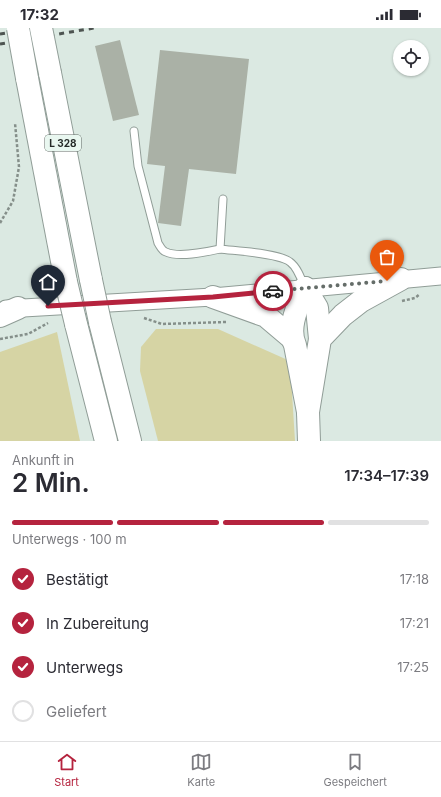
<!DOCTYPE html>
<html lang="de">
<head>
<meta charset="utf-8">
<style>
	body { margin:0; font-family:Inter,sans-serif; background:#f7f7f7; color:#2b2b33; height:100vh; display:flex; flex-direction:column; font-size:15px; white-space:nowrap }
	* { box-sizing:border-box; margin:0 }
	p { font-size:13px; color:#7c7c81 }
	.icon { flex:none; width:22px; height:22px; fill:none; stroke:currentColor; stroke-width:2; stroke-linecap:round; stroke-linejoin:round }
	.map { position:relative; height:413px; overflow:hidden }
	.details { display:flex; flex-direction:column; background:#fff; flex:1 }
	.details>* { flex:none }
	.tools { position:absolute; left:393px; top:12px; display:grid; gap:8px }
	.tools a { display:grid; place-items:center; width:36px; height:36px; border-radius:50%; background:#fff; box-shadow:0 1px 3px #0004; font-size:20px }
	.pin { position:absolute; display:grid; place-items:center; width:34px; height:34px; color:#fff; margin:-41px -17px; border-radius:50% 50% 50% 0; rotate:-45deg; box-shadow:0 0 4px #0007 }
	.pin .icon { rotate:45deg }
	.courier { position:absolute; display:grid; place-items:center; width:40px; height:40px; margin:-20px; border:3px solid #b5233e; border-radius:50%; background:#fff; color:#222; box-shadow:0 1px 5px #0007 }
	.headline em { font-style:normal; font-weight:600 }
	.headline div { display:flex; flex-direction:column-reverse }
	.headline { display:flex; align-items:center; justify-content:space-between; height:68px; padding:0 12px }
	h1 { font-size:26px; font-weight:600; line-height:30px }
	.bar { display:grid; grid-template-columns:repeat(4,1fr); gap:6px 4px; align-content:center; height:48px; padding:0 12px }
	.bar i { height:5px; border-radius:3px; background:#e1e1e2 }
	.bar .current { background:#b5233e }
	.bar p { grid-column:span 4 }
	ol { padding:0 12px; list-style:none }
	li { display:flex; align-items:center; gap:12px; height:44px }
	li p { margin-inline-start:auto }
	li .icon { padding:4px; border-radius:50%; background:#b5233e; color:#fff; stroke-width:4 }
	li:last-child { color:#7c7c81 }
	li i { width:22px; height:22px; border:2px solid #e1e1e2; border-radius:50% }
	.status { display:flex; justify-content:space-between; align-items:center; height:28px; padding:0 20px; background:#fff; direction:ltr }
	.status svg { height:11px; fill:currentColor }
	.menu { display:flex; justify-content:space-around; align-items:center; height:56px; border-top:1px solid #e1e1e2; background:#fff; font-size:11px; color:#7c7c81 }
	.menu a { display:grid; justify-items:center; gap:2px }
	.menu .current { color:#b5233e }
	.map>svg:first-child { display:block }
	.green { fill:#d6d4a4 }
	.building { fill:#aab1a6 }
	.lines { fill:none; stroke-linecap:round; stroke-linejoin:round }
	.service-casing { stroke:#909d97; stroke-width:9 }
	.tertiary-casing { stroke:#909d97; stroke-width:19 }
	.trunk-casing { stroke:#909d97; stroke-width:24 }
	.path { stroke:#858f8a; stroke-width:2.5; stroke-dasharray:3 2; stroke-linecap:butt }
	.service { stroke:#fff; stroke-width:7 }
	.tertiary { stroke:#fff; stroke-width:17 }
	.trunk { stroke:#fff; stroke-width:22 }
	.rail { stroke:#4d5451; stroke-width:3; stroke-dasharray:5 5; stroke-linecap:butt }
	.trunk-bridge-casing { stroke:#909d97; stroke-width:24; stroke-linecap:butt }
	.trunk-bridge { stroke:#fff; stroke-width:22 }
	.done { stroke:#656d69; stroke-width:4; stroke-dasharray:0 7.2 }
	.route { stroke:#b5233e; stroke-width:5 }
	.labels { text-anchor:middle; stroke-width:3; stroke-linejoin:round; paint-order:stroke }
	.shield { fill:#e9f7f0; stroke:#606864; stroke-width:1 }
	.shield-label { font-size:10px; font-weight:bold; fill:#252a28 }
</style>
</head>
<body>
<div class="status"><b>17:32</b><svg viewBox="0 0 49 12"><path d="M0 12V9h3v3zM5 12V6h3v6zM10 12V3h3v9zM15 12V0h3v12zM26 1h20v11H26zM47 4h2v5h-2z"/></svg></div>
<div class="map">
<svg width="441" height="413" viewBox="0 0 441 413">
	<rect width="100%" height="100%" fill="#dbe9e2"/>
	<g class="green">
		<path d="M 156,301 L 218,301 L 290,333 L 295,413 L 158,413 L 140,343 L 141,319 Z"/>
		<path d="M 57,304 L 80,413 L 0,413 L 0,324 Z"/>
	</g>
	<g class="building">
		<path d="M 120,12 L 139,87 L 113,93 L 95,18 Z"/>
		<path d="M 160,22 L 249,31 L 236,146 L 189,141 L 181,198 L 158,195 L 165,138 L 147,136 Z"/>
	</g>
	<g class="lines">
		<g class="service-casing">
			<g id="service">
				<path d="M 134,103 L 138,138 L 158,215 C 160,218 162,223 166,224 C 179,230 206,224 220,221"/>
				<path d="M 223,171 L 220,221 C 235,223 279,225 290,234 C 297,239 301,250 304,258"/>
			</g>
		</g>
		<g class="tertiary-casing">
			<path id="tertiary" d="M 6,281 L 213,269 L 441,248"/>
		</g>
		<g class="trunk-casing">
			<g id="trunk">
				<path d="M 50,45 L 91,252"/>
				<path d="M 27,50 L 66,254"/>
				<path d="M 305,260 C 298,278 287,299 295,317 L 308,384 L 309,413"/>
				<path d="M 305,260 L 317,280 L 320,311"/>
				<path d="M 213,269 L 266,288 L 292,310"/>
				<path d="M 0,288 L 18,280"/>
				<path d="M 100,294 L 130,413"/>
				<path d="M 76,296 L 106,413"/>
				<path d="M 308,384 L 320,311 L 343,287 L 361,273 L 401,251"/>
			</g>
		</g>
		<g class="path">
			<path d="M 0,195 L 13,173 L 19,139 L 15,95"/>
			<path d="M 402,273 L 415,270 L 420,266"/>
			<path d="M 144,290 L 162,296 L 226,294"/>
			<path d="M 0,311 L 28,306 L 48,295"/>
		</g>
		<use href="#service" class="service"/>
		<use href="#tertiary" class="tertiary"/>
		<use href="#trunk" class="trunk"/>
		<g class="rail">
			<path d="M 0,6 L 38,0"/>
			<path d="M 0,16 L 94,0"/>
		</g>
		<g class="trunk-bridge-casing">
			<g id="trunk-bridge">
				<path d="M 18,0 L 27,50"/>
				<path d="M 41,0 L 50,45"/>
				<path d="M 91,252 L 100,294"/>
				<path d="M 66,254 L 76,296"/>
			</g>
		</g>
		<use href="#trunk-bridge" class="trunk-bridge"/>
	</g>
	<g class="lines">
		<path class="done" d="M 273,263 L 387,253"/>
		<path class="route" d="M 48,278 L 213,269 L 273,263"/>
	</g>
	<g class="labels">
		<rect class="shield" x="45" y="107" width="36" height="16" rx="3"/>
		<g class="shield-label">
			<text x="63" y="119">L 328</text>
		</g>
	</g>
</svg>
<div class="tools">
<a><svg class="icon" aria-label="locate" viewBox="0 0 24 24"><circle cx="12" cy="12" r="6"/><path d="M12 2v4M12 18v4M2 12h4M18 12h4"/></svg></a>
</div>
<div class="pin" style="left:387px;top:253px;background:#ea580c"><svg class="icon" aria-label="bag" viewBox="0 0 24 24"><path d="M5 8h14l-1 12H6zM9 8a3 3 0 0 1 6 0"/></svg></div>
<div class="pin" style="left:48px;top:278px;background:#1f2937"><svg class="icon" aria-label="home" viewBox="0 0 24 24"><path d="M3 11l9-7 9 7M6 9v11h12V9"/></svg></div>
<div class="courier" style="left:273px;top:263px"><svg class="icon" aria-label="car" viewBox="0 0 24 24"><path d="M5 17H2v-5l4-1 3-4h7l3 4 3 1v5h-3M9 17h6M6 11h13"/><circle cx="7" cy="17" r="2"/><circle cx="17" cy="17" r="2"/></svg></div>
</div>
<section class="details">
<div class="headline"><div><h1>2 Min.</h1><p>Ankunft in</p></div><em>17:34–17:39</em></div>
<div class="bar"><i class="current"></i><i class="current"></i><i class="current"></i><i></i><p>Unterwegs · 100 m</p></div>
<ol>
<li><svg class="icon" aria-label="check" viewBox="0 0 24 24"><path d="M5 12l5 5 9-10"/></svg>Bestätigt<p>17:18</p></li>
<li><svg class="icon" aria-label="check" viewBox="0 0 24 24"><path d="M5 12l5 5 9-10"/></svg>In Zubereitung<p>17:21</p></li>
<li><svg class="icon" aria-label="check" viewBox="0 0 24 24"><path d="M5 12l5 5 9-10"/></svg>Unterwegs<p>17:25</p></li>
<li><i></i>Geliefert</li>
</ol>
</section>
<nav class="menu">
<a class="current"><svg class="icon" aria-label="home" viewBox="0 0 24 24"><path d="M3 11l9-7 9 7M6 9v11h12V9"/></svg>Start</a>
<a><svg class="icon" aria-label="map" viewBox="0 0 24 24"><path d="M3 6l6-2 6 2 6-2v14l-6 2-6-2-6 2zM9 4v14M15 6v14"/></svg>Karte</a>
<a><svg class="icon" aria-label="saved" viewBox="0 0 24 24"><path d="M7 4h10v16l-5-4-5 4z"/></svg>Gespeichert</a>
</nav>
</body>
</html>
